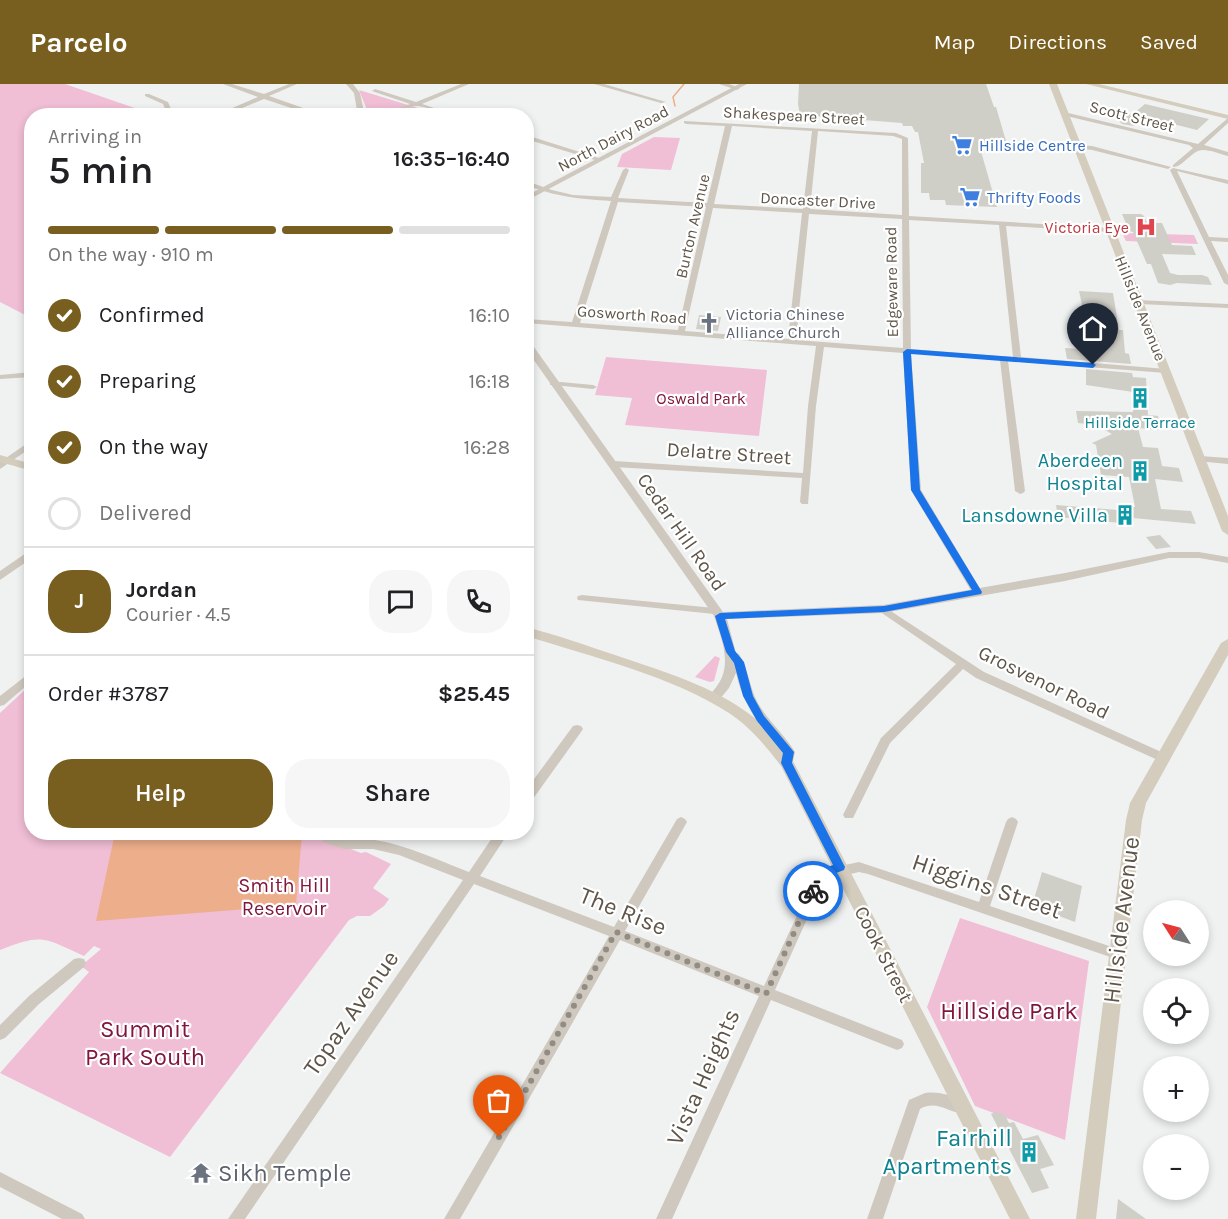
<!DOCTYPE html>
<html lang="en">
<head>
<meta charset="utf-8">
<style>
	body { margin:0; font-family:Karla,sans-serif; background:#f6f6f6; color:#202124; height:100vh; display:flex; flex-direction:column; font-size:22px; white-space:nowrap }
	* { box-sizing:border-box; margin:0 }
	p { font-size:20px; color:#757577 }
	.icon { flex:none; width:33px; height:33px; fill:none; stroke:currentColor; stroke-width:2; stroke-linecap:round; stroke-linejoin:round }
	.map { position:relative; flex:1; overflow:hidden }
	.panel { position:absolute; left:24px; top:24px; width:510px; height:732px; display:flex; flex-direction:column; background:#fff; border-radius:24px; box-shadow:0 3px 9px #0003 }
	.panel>* { flex:none }
	.needle { width:39px; rotate:306deg }
	.controls { position:absolute; left:1143px; top:816px; display:grid; gap:12px }
	.controls a { display:grid; place-items:center; width:66px; height:66px; border-radius:50%; background:#fff; box-shadow:0 3px 9px #0003; font-size:30px }
	.pin { position:absolute; display:grid; place-items:center; width:51px; height:51px; color:#fff; margin:-62px -26px; border-radius:50% 50% 50% 0; rotate:-45deg; box-shadow:0 0 6px #0007 }
	.pin .icon { rotate:45deg }
	.courier { position:absolute; display:grid; place-items:center; width:60px; height:60px; margin:-30px; border:4px solid #1a73e8; border-radius:50%; background:#fff; color:#222; box-shadow:0 2px 8px #0007 }
	.overview em { font-style:normal; font-weight:600 }
	.overview div { display:flex; flex-direction:column-reverse }
	.overview { display:flex; align-items:center; justify-content:space-between; height:102px; padding:0 24px }
	h1 { font-size:39px; font-weight:600; line-height:45px }
	.bar { display:grid; grid-template-columns:repeat(4,1fr); gap:9px 6px; align-content:center; height:72px; padding:0 24px }
	.bar i { height:8px; border-radius:4px; background:#e0e0e0 }
	.bar .selected { background:#785e1f }
	.bar p { grid-column:span 4 }
	.line { display:flex; align-items:center; gap:15px; padding:0 24px; border-top:2px solid #e0e0e0 }
	.line div { flex:1 }
	.round { display:grid; place-items:center; flex:none; width:63px; height:63px; border-radius:24px; background:#f6f6f6 }
	ol { padding:0 24px; list-style:none }
	li { display:flex; align-items:center; gap:18px; height:66px }
	li p { margin-inline-start:auto }
	li .icon { padding:6px; border-radius:50%; background:#785e1f; color:#fff; stroke-width:4 }
	li:last-child { color:#757577 }
	li i { width:33px; height:33px; border:3px solid #e0e0e0; border-radius:50% }
	.primary-button { display:flex; gap:12px; margin-top:auto; padding:12px 24px }
	.primary-button a { flex:1; height:69px; border-radius:24px; background:#785e1f; color:#fff; font-size:24px; font-weight:600; line-height:69px; text-align:center }
	.primary-button a+a { background:#f6f6f6; color:#202124 }
	header { display:flex; align-items:center; gap:36px; box-sizing:border-box; height:84px; padding:0 30px; background:#785e1f; color:#fff }
	header strong { font-size:28px }
	nav { display:flex; gap:33px; margin-inline-start:auto; font-size:21px }
	.map>svg:first-child { display:block }
	.green { fill:#f0bed5 }
	.water { fill:#edae8b }
	.lines { fill:none; stroke-linecap:round; stroke-linejoin:round }
	.stream { stroke:#edae8b; stroke-width:1.5 }
	.building { fill:#cfcec7 }
	.minor { fill:#cfc8be; fill-rule:evenodd }
	.tertiary { fill:#cfc8be; fill-rule:evenodd }
	.secondary { fill:#d4ccbd; fill-rule:evenodd }
	.route { fill:#1a73e8 }
	.done { stroke:#918c84; stroke-width:6; stroke-dasharray:0 10.8 }
	.labels { text-anchor:middle; stroke-width:4.5; stroke-linejoin:round; paint-order:stroke }
	.far-street-label { font-size:16px; fill:#5e5548; stroke:#fff }
	.far-shop-label { font-size:16px; fill:#366cbe; stroke:#fff; text-anchor:start }
	.far-health-label { font-size:16px; fill:#be3a42; stroke:#fff; text-anchor:end }
	.far-worship-label { font-size:16px; fill:#5b616d; stroke:#fff; text-anchor:start }
	.far-park-label { font-size:16px; fill:#81163c; stroke:#fff }
	.far-culture-label { font-size:16px; fill:#0d838f; stroke:#fff }
	.street-label { font-size:20px; fill:#5e5548; stroke:#fff }
	.culture-label { font-size:20px; fill:#0d838f; stroke:#fff; text-anchor:end }
	.park-label { font-size:20px; fill:#81163c; stroke:#fff }
	.near-street-label { font-size:24px; fill:#5e5548; stroke:#fff }
	.near-park-label { font-size:24px; fill:#81163c; stroke:#fff }
	.near-culture-label { font-size:24px; fill:#0d838f; stroke:#fff; text-anchor:end }
	.near-worship-label { font-size:24px; fill:#5b616d; stroke:#fff; text-anchor:start }
</style>
</head>
<body>
<header>
<strong>Parcelo</strong>
<nav><a>Map</a><a>Directions</a><a>Saved</a></nav>
</header>
<div class="map">
<svg width="1228" height="1135" viewBox="0 0 1228 1135">
	<rect width="100%" height="100%" fill="#f0f2f2"/>
	<g class="green">
		<path d="M 0,0 L 65,0 L 155,31 L 32,32 L 31,234 L 0,218 Z"/>
		<path d="M 359,6 L 418,24 L 402,31 L 369,31 Z"/>
		<path d="M 654,53 L 680,54 L 671,86 L 617,83 L 622,70 Z"/>
		<path d="M 1122,149 L 1194,151 L 1198,160 L 1126,157 Z"/>
		<path d="M 606,273 L 767,286 L 759,352 L 625,341 L 632,314 L 595,311 Z"/>
		<path d="M 715,572 L 720,574 L 714,597 L 710,598 L 695,593 Z"/>
		<path d="M 29,602 L 31,602 L 32,748 L 325,749 L 325,755 L 361,769 L 366,768 L 391,780 L 373,804 L 389,815 L 384,822 L 370,832 L 357,832 L 349,836 L 170,1073 L 0,989 L 89,888 L 81,882 L 101,865 L 94,862 L 84,872 C 44,854 43,849 0,866 L 0,629 Z"/>
		<path d="M 960,834 L 1089,877 L 1065,1056 L 975,1022 L 927,923 Z"/>
	</g>
	<path class="water" d="M 115,749 L 302,749 L 296,821 L 96,837 Z"/>
	<g class="lines">
		<path class="stream" d="M 675,22 L 673,13 L 684,0"/>
	</g>
	<g class="building">
		<path d="M 799,0 L 986,0 L 994,23 L 996,23 L 1006,57 L 1003,57 L 1005,63 L 980,64 L 997,123 L 946,121 L 945,116 L 930,116 L 929,109 L 921,109 L 921,79 L 924,79 L 918,48 L 915,48 L 912,42 L 903,42 L 902,39 L 800,31 L 798,20 Z"/>
		<path d="M 1145,20 L 1209,35 L 1197,46 L 1145,33 L 1134,42 L 1122,40 L 1118,36 L 1126,29 L 1132,31 Z"/>
		<path d="M 1122,130 L 1141,130 L 1144,132 L 1147,139 L 1162,139 L 1172,161 L 1192,162 L 1196,171 L 1162,170 L 1170,189 L 1178,191 L 1202,191 L 1208,193 L 1212,201 L 1177,199 L 1170,201 L 1158,199 L 1151,180 L 1147,180 L 1133,148 L 1129,147 Z"/>
		<path d="M 1079,207 L 1113,209 L 1119,246 L 1123,246 L 1125,269 L 1129,270 L 1131,280 L 1067,275 L 1065,264 L 1081,265 L 1078,229 L 1084,230 Z"/>
		<path d="M 699,231 L 721,233 L 718,247 L 696,245 Z"/>
		<path d="M 1086,285 L 1132,289 L 1133,293 L 1146,294 L 1148,331 L 1158,332 L 1161,346 L 1138,344 L 1143,363 L 1158,364 L 1162,382 L 1179,384 L 1183,398 L 1155,395 L 1161,425 L 1191,427 L 1196,440 L 1133,434 L 1134,437 L 1120,436 L 1121,439 L 1058,433 L 1056,421 L 1130,427 L 1129,422 L 1135,423 L 1129,393 L 1101,391 L 1096,361 L 1092,359 L 1112,350 L 1096,341 L 1078,339 L 1076,327 L 1133,328 L 1133,308 L 1086,301 Z"/>
		<path d="M 1160,451 L 1171,463 L 1156,465 L 1146,453 Z"/>
		<path d="M 1042,788 L 1082,802 L 1075,838 L 1032,822 Z"/>
		<path d="M 996,1028 L 1005,1031 L 1009,1039 L 1014,1038 L 1023,1055 L 1038,1051 L 1054,1081 L 1040,1085 L 1049,1104 L 1032,1109 L 991,1030 Z"/>
		<path d="M 1118,1115 L 1146,1135 L 1116,1135 Z"/>
	</g>
	<g class="lines">
		<g class="minor">
			<path d="M 223,0 L 232,0 L 264,10 L 289,0 L 297,0 L 269,12 L 326,32 L 315,32 L 264,15 L 223,32 L 214,32 L 258,13 Z"/>
			<path d="M 461,0 L 469,0 L 422,20 L 458,32 C 443,32 425,21 416,22 C 403,23 392,32 378,32 L 410,20 L 372,7 L 375,5 L 416,18 Z"/>
			<path d="M 594,0 L 604,0 L 666,18 L 661,19 Z"/>
			<path d="M 719,0 L 729,0 L 740,4 L 737,6 Z"/>
			<path d="M 145,10 L 149,10 L 168,18 L 174,32 L 168,32 L 163,20 L 145,12 Z"/>
			<path d="M 1064,28 L 1198,60 L 1228,34 L 1228,39 L 1204,61 L 1228,68 L 1228,72 C 1220,70 1211,66 1203,66 C 1191,66 1184,83 1173,83 L 1173,81 L 1193,64 L 1189,61 L 1062,31 L 1062,29 Z"/>
			<path d="M 684,37 L 896,49 L 908,54 L 909,132 L 1110,144 L 1113,146 L 1110,148 L 1006,142 L 1021,273 L 1166,285 L 1170,287 L 1166,289 L 1008,277 L 1025,407 L 1023,409 L 1020,410 L 1015,407 L 1000,276 L 911,269 L 921,406 L 982,508 L 981,510 L 973,510 L 911,406 L 903,269 L 824,263 L 816,322 L 808,420 L 802,420 L 800,418 L 802,394 L 614,383 L 610,380 L 614,377 L 803,389 L 808,322 L 816,262 L 526,239 L 526,235 L 572,238 L 611,117 C 579,115 557,113 526,101 L 526,97 L 552,106 L 573,111 L 611,113 L 623,86 L 626,84 L 629,86 L 618,114 L 707,119 L 725,42 L 686,40 L 684,39 ZM 732,42 L 812,47 L 803,125 L 714,120 ZM 818,47 L 893,52 L 902,55 L 902,131 L 810,125 ZM 618,118 L 706,123 L 678,246 L 580,239 ZM 713,124 L 802,129 L 788,255 L 685,247 ZM 809,130 L 902,135 L 903,264 L 796,256 ZM 909,136 L 999,141 L 1013,273 L 911,265 Z"/>
			<path d="M 526,51 L 602,75 L 603,76 L 598,77 L 526,55 Z"/>
			<path d="M 1078,61 L 1092,62 L 1171,83 L 1168,85 L 1092,66 L 1076,64 L 1075,63 Z"/>
			<path d="M 1173,84 L 1228,96 L 1228,100 L 1177,87 L 1209,153 L 1228,154 L 1228,158 L 1211,157 L 1228,191 L 1228,201 L 1224,199 L 1170,86 Z"/>
			<path d="M 1136,216 L 1228,220 L 1228,224 L 1139,220 L 1136,220 Z"/>
			<path d="M 32,288 L 32,293 L 0,295 L 0,291 Z"/>
			<path d="M 550,297 L 593,301 L 597,303 L 593,305 L 553,301 L 550,301 Z"/>
			<path d="M 32,356 L 32,363 L 0,385 L 0,378 Z"/>
			<path d="M 1200,372 L 1228,374 L 1228,380 L 1197,377 L 1196,375 Z"/>
			<path d="M 582,511 L 714,524 L 719,527 L 714,530 L 578,516 L 577,514 L 578,512 Z"/>
			<path d="M 883,522 L 984,588 L 1168,671 L 1170,674 L 1168,677 L 1160,677 L 976,594 L 963,585 L 890,659 L 853,734 L 845,734 L 843,731 L 881,654 L 956,580 L 879,527 L 878,525 Z"/>
			<path d="M 32,587 L 32,597 L 4,621 L 0,622 L 0,612 Z"/>
			<path d="M 577,641 L 581,642 L 583,645 L 581,648 L 530,719 L 526,720 L 526,706 L 573,642 Z"/>
			<path d="M 681,733 L 685,735 L 687,738 L 625,847 L 764,902 L 818,787 L 840,778 L 845,781 L 859,778 L 979,818 L 1006,738 L 1008,735 L 1012,733 L 1016,735 L 1018,738 L 990,822 L 1121,866 L 1123,870 L 1121,874 L 1116,875 L 868,790 L 859,788 L 842,792 L 837,789 L 826,793 L 775,906 L 902,956 L 904,960 L 902,964 L 897,966 L 892,964 L 771,916 L 672,1135 L 656,1135 L 759,912 L 620,856 L 460,1135 L 444,1135 L 609,852 L 474,800 L 245,1135 L 228,1135 L 463,796 L 399,771 L 373,765 L 344,765 L 323,758 L 320,748 L 332,748 L 333,752 C 347,756 360,753 375,756 C 407,761 438,776 469,788 L 496,748 L 509,748 L 480,792 L 614,843 L 677,735 Z"/>
			<path d="M 79,874 L 84,875 L 86,879 L 84,883 L 39,920 L 5,954 L 0,956 L 0,941 L 29,912 L 74,875 Z"/>
			<path d="M 925,1009 C 940,1007 953,1012 966,1018 L 968,1023 L 966,1028 C 952,1033 939,1014 920,1025 L 883,1135 L 867,1135 L 909,1016 Z"/>
			<path d="M 0,1088 L 82,1130 L 85,1135 L 62,1135 L 0,1103 Z"/>
		</g>
		<g class="tertiary">
			<path d="M 346,0 L 353,0 L 360,9 L 365,32 L 358,32 L 354,9 Z"/>
			<path d="M 739,0 L 747,0 L 526,117 L 526,112 Z"/>
			<path d="M 526,255 L 529,256 L 723,528 L 883,521 L 1065,489 L 1169,468 L 1199,468 L 1228,473 L 1228,479 L 1199,474 L 1169,474 L 1065,497 L 883,529 L 727,535 L 736,569 L 739,570 C 749,585 749,603 758,619 C 768,637 785,651 795,668 L 792,682 L 782,682 L 780,679 L 782,669 C 761,644 743,621 736,589 L 729,604 L 719,616 L 711,616 L 709,613 C 713,606 719,601 722,593 C 730,573 720,551 714,532 L 526,265 Z"/>
			<path d="M 32,465 L 32,474 L 0,496 L 0,487 Z"/>
		</g>
		<g class="secondary">
			<path d="M 1049,0 L 1057,0 L 1228,432 L 1228,451 L 1222,447 Z"/>
			<path d="M 1086,0 L 1099,0 L 1228,31 L 1228,35 Z"/>
			<path d="M 0,371 L 32,380 L 32,387 L 0,378 Z"/>
			<path d="M 526,543 C 557,551 588,562 618,572 C 683,594 757,615 794,679 L 1030,1135 L 1010,1135 L 781,682 C 766,662 750,643 729,629 C 674,593 590,572 526,552 Z"/>
			<path d="M 1228,555 L 1228,571 L 1146,719 L 1142,736 L 1096,1135 L 1076,1135 L 1126,736 L 1130,719 L 1221,559 Z"/>
		</g>
	</g>
	<path class="route" d="M 907,265 L 1093,279 L 1096,281 L 1093,284 L 911,270 L 920,406 L 982,508 L 981,510 L 884,528 L 725,535 L 735,567 L 744,578 L 753,612 L 764,632 L 794,668 L 792,679 L 845,783 L 844,786 L 826,793 L 817,810 L 813,812 L 808,807 L 818,787 L 833,781 L 781,679 L 783,669 L 757,637 L 743,612 L 734,579 L 726,568 L 715,532 L 720,529 L 884,522 L 972,506 L 911,406 L 903,268 Z"/>
	<g class="lines">
		<path class="done" d="M 499,1053 L 616,848 L 766,910 L 813,807"/>
	</g>
	<defs>
		<g id="supermarket-bare" transform="scale(1.62)"><path d="M-6-5.5h2.5l.6 2H6L4.5 2H-2.5L-4.4-4H-6ZM-1.5 3.2a1.3 1.3 0 1 0 .1 0ZM3 3.2a1.3 1.3 0 1 0 .1 0Z" fill="#3f7fe0" stroke="#fff" stroke-width="2.5" paint-order="stroke"/></g>
		<g id="hospital-bare" transform="scale(1.62)"><path d="M-5-5h3v3.5h4V-5h3V5h-3V1.5h-4V5h-3Z" fill="#e0444e" stroke="#fff" stroke-width="2.5" paint-order="stroke"/></g>
		<g id="church-bare" transform="scale(1.62)"><path d="M-1.2-6h2.4v3.5h3.3v2.4h-3.3V6h-2.4V-.1h-3.3v-2.4h3.3Z" fill="#6b7280" stroke="#fff" stroke-width="2.5" paint-order="stroke"/></g>
		<g id="building-bare" transform="scale(1.62)"><path d="M-4-6H4V6H1V3H-1V6H-4ZM-2.5-4.3h1.7v1.8h-1.7ZM.8-4.3h1.7v1.8H.8ZM-2.5-1h1.7V.8h-1.7ZM.8-1h1.7V.8H.8Z" fill="#0f9aa8" stroke="#fff" stroke-width="2.5" paint-order="stroke"/></g>
		<g id="temple-bare" transform="scale(1.62)"><path d="M0-6L5-2H3V0L6.5 2.5H4V6H1.5V3h-3V6H-4V2.5H-6.5L-3 0V-2H-5Z" fill="#6b7280" stroke="#fff" stroke-width="2.5" paint-order="stroke"/></g>
	</defs>
	<g fill-rule="evenodd">
		<use href="#supermarket-bare" x="962" y="61"/>
		<use href="#supermarket-bare" x="970" y="113"/>
		<use href="#hospital-bare" x="1146" y="143"/>
		<use href="#church-bare" x="709" y="239"/>
		<use href="#building-bare" x="1140" y="314"/>
		<use href="#building-bare" x="1140" y="387"/>
		<use href="#building-bare" x="1125" y="431"/>
		<use href="#building-bare" x="1029" y="1068"/>
		<use href="#temple-bare" x="201" y="1089"/>
	</g>
	<g class="labels">
		<g class="far-street-label">
			<text transform="translate(794 31) rotate(3)" y="6">Shakespeare Street</text>
			<text transform="translate(1132 32) rotate(14)" y="6">Scott Street</text>
			<text transform="translate(613 54) rotate(-28)" y="6">North Dairy Road</text>
			<text transform="translate(818 116) rotate(3)" y="6">Doncaster Drive</text>
			<text transform="translate(692 142) rotate(-77)" y="6">Burton Avenue</text>
			<text transform="translate(891 198) rotate(-91)" y="6">Edgeware Road</text>
			<text transform="translate(1141 224) rotate(68)" y="6">Hillside Avenue</text>
			<text transform="translate(632 230) rotate(4)" y="6">Gosworth Road</text>
		</g>
		<g class="far-shop-label">
			<text x="979" y="67">Hillside Centre</text>
			<text x="987" y="119">Thrifty Foods</text>
		</g>
		<g class="far-health-label">
			<text x="1129" y="149">Victoria Eye</text>
		</g>
		<g class="far-worship-label">
			<text x="726" y="236">Victoria Chinese<tspan x="726" dy="18">Alliance Church</tspan></text>
		</g>
		<g class="far-park-label">
			<text x="701" y="320">Oswald Park</text>
		</g>
		<g class="far-culture-label">
			<text x="1140" y="344">Hillside Terrace</text>
		</g>
		<g class="street-label">
			<text transform="translate(729 369) rotate(4)" y="7">Delatre Street</text>
			<text transform="translate(682 448) rotate(55)" y="7">Cedar Hill Road</text>
			<text transform="translate(1044 598) rotate(26)" y="7">Grosvenor Road</text>
			<text transform="translate(884 870) rotate(63)" y="7">Cook Street</text>
		</g>
		<g class="culture-label">
			<text x="1123" y="383">Aberdeen<tspan x="1123" dy="23">Hospital</tspan></text>
			<text x="1108" y="438">Lansdowne Villa</text>
		</g>
		<g class="park-label">
			<text x="284" y="808">Smith Hill<tspan x="284" dy="23">Reservoir</tspan></text>
		</g>
		<g class="near-street-label">
			<text transform="translate(987 802) rotate(19)" y="8">Higgins Street</text>
			<text transform="translate(623 827) rotate(22)" y="8">The Rise</text>
			<text transform="translate(1121 836) rotate(-83)" y="8">Hillside Avenue</text>
			<text transform="translate(351 929) rotate(-55)" y="8">Topaz Avenue</text>
			<text transform="translate(703 993) rotate(-66)" y="8">Vista Heights</text>
		</g>
		<g class="near-park-label">
			<text x="1009" y="935">Hillside Park</text>
			<text x="145" y="953">Summit<tspan x="145" dy="28">Park South</tspan></text>
		</g>
		<g class="near-culture-label">
			<text x="1012" y="1062">Fairhill<tspan x="1012" dy="28">Apartments</tspan></text>
		</g>
		<g class="near-worship-label">
			<text x="218" y="1097">Sikh Temple</text>
		</g>
	</g>
</svg>
<div class="controls">
<a><svg class="needle" viewBox="-14 -14 28 28"><path d="M0-13l5 13h-10z" fill="#e53935"/><path d="M0 13l5-13h-10z" fill="#757577"/></svg></a>
<a><svg class="icon" aria-label="locate" viewBox="0 0 24 24"><circle cx="12" cy="12" r="6"/><path d="M12 2v4M12 18v4M2 12h4M18 12h4"/></svg></a>
<a>+</a>
<a>−</a>
</div>
<div class="pin" style="left:499px;top:1053px;background:#ea580c"><svg class="icon" aria-label="bag" viewBox="0 0 24 24"><path d="M5 8h14l-1 12H6zM9 8a3 3 0 0 1 6 0"/></svg></div>
<div class="pin" style="left:1093px;top:281px;background:#1f2937"><svg class="icon" aria-label="home" viewBox="0 0 24 24"><path d="M3 11l9-7 9 7M6 9v11h12V9"/></svg></div>
<div class="courier" style="left:813px;top:807px"><svg class="icon" aria-label="bike" viewBox="0 0 24 24"><circle cx="6" cy="16" r="4"/><circle cx="18" cy="16" r="4"/><path d="M6 16l4-8h5l3 8M10 8l3 8H6M13 5h3"/></svg></div>
<section class="panel">
<div class="overview"><div><h1>5 min</h1><p>Arriving in</p></div><em>16:35–16:40</em></div>
<div class="bar"><i class="selected"></i><i class="selected"></i><i class="selected"></i><i></i><p>On the way · 910 m</p></div>
<ol>
<li><svg class="icon" aria-label="check" viewBox="0 0 24 24"><path d="M5 12l5 5 9-10"/></svg>Confirmed<p>16:10</p></li>
<li><svg class="icon" aria-label="check" viewBox="0 0 24 24"><path d="M5 12l5 5 9-10"/></svg>Preparing<p>16:18</p></li>
<li><svg class="icon" aria-label="check" viewBox="0 0 24 24"><path d="M5 12l5 5 9-10"/></svg>On the way<p>16:28</p></li>
<li><i></i>Delivered</li>
</ol>
<div class="line" style="height:108px"><b class="round" style="background:#785e1f;color:#fff">J</b><div><b>Jordan</b><p>Courier · 4.5</p></div><a class="round"><svg class="icon" aria-label="chat" viewBox="0 0 24 24"><path d="M4 5h16v11H9l-5 4z"/></svg></a><a class="round"><svg class="icon" aria-label="phone" viewBox="0 0 24 24"><path d="M5 4h4l2 5-3 2q2 4 5 5l2-3 5 2v4C11 20 4 13 5 4z"/></svg></a></div>
<div class="line" style="height:78px"><div>Order #3787</div><b>$25.45</b></div>
<div class="primary-button"><a>Help</a><a>Share</a></div>
</section>
</div>
</body>
</html>
